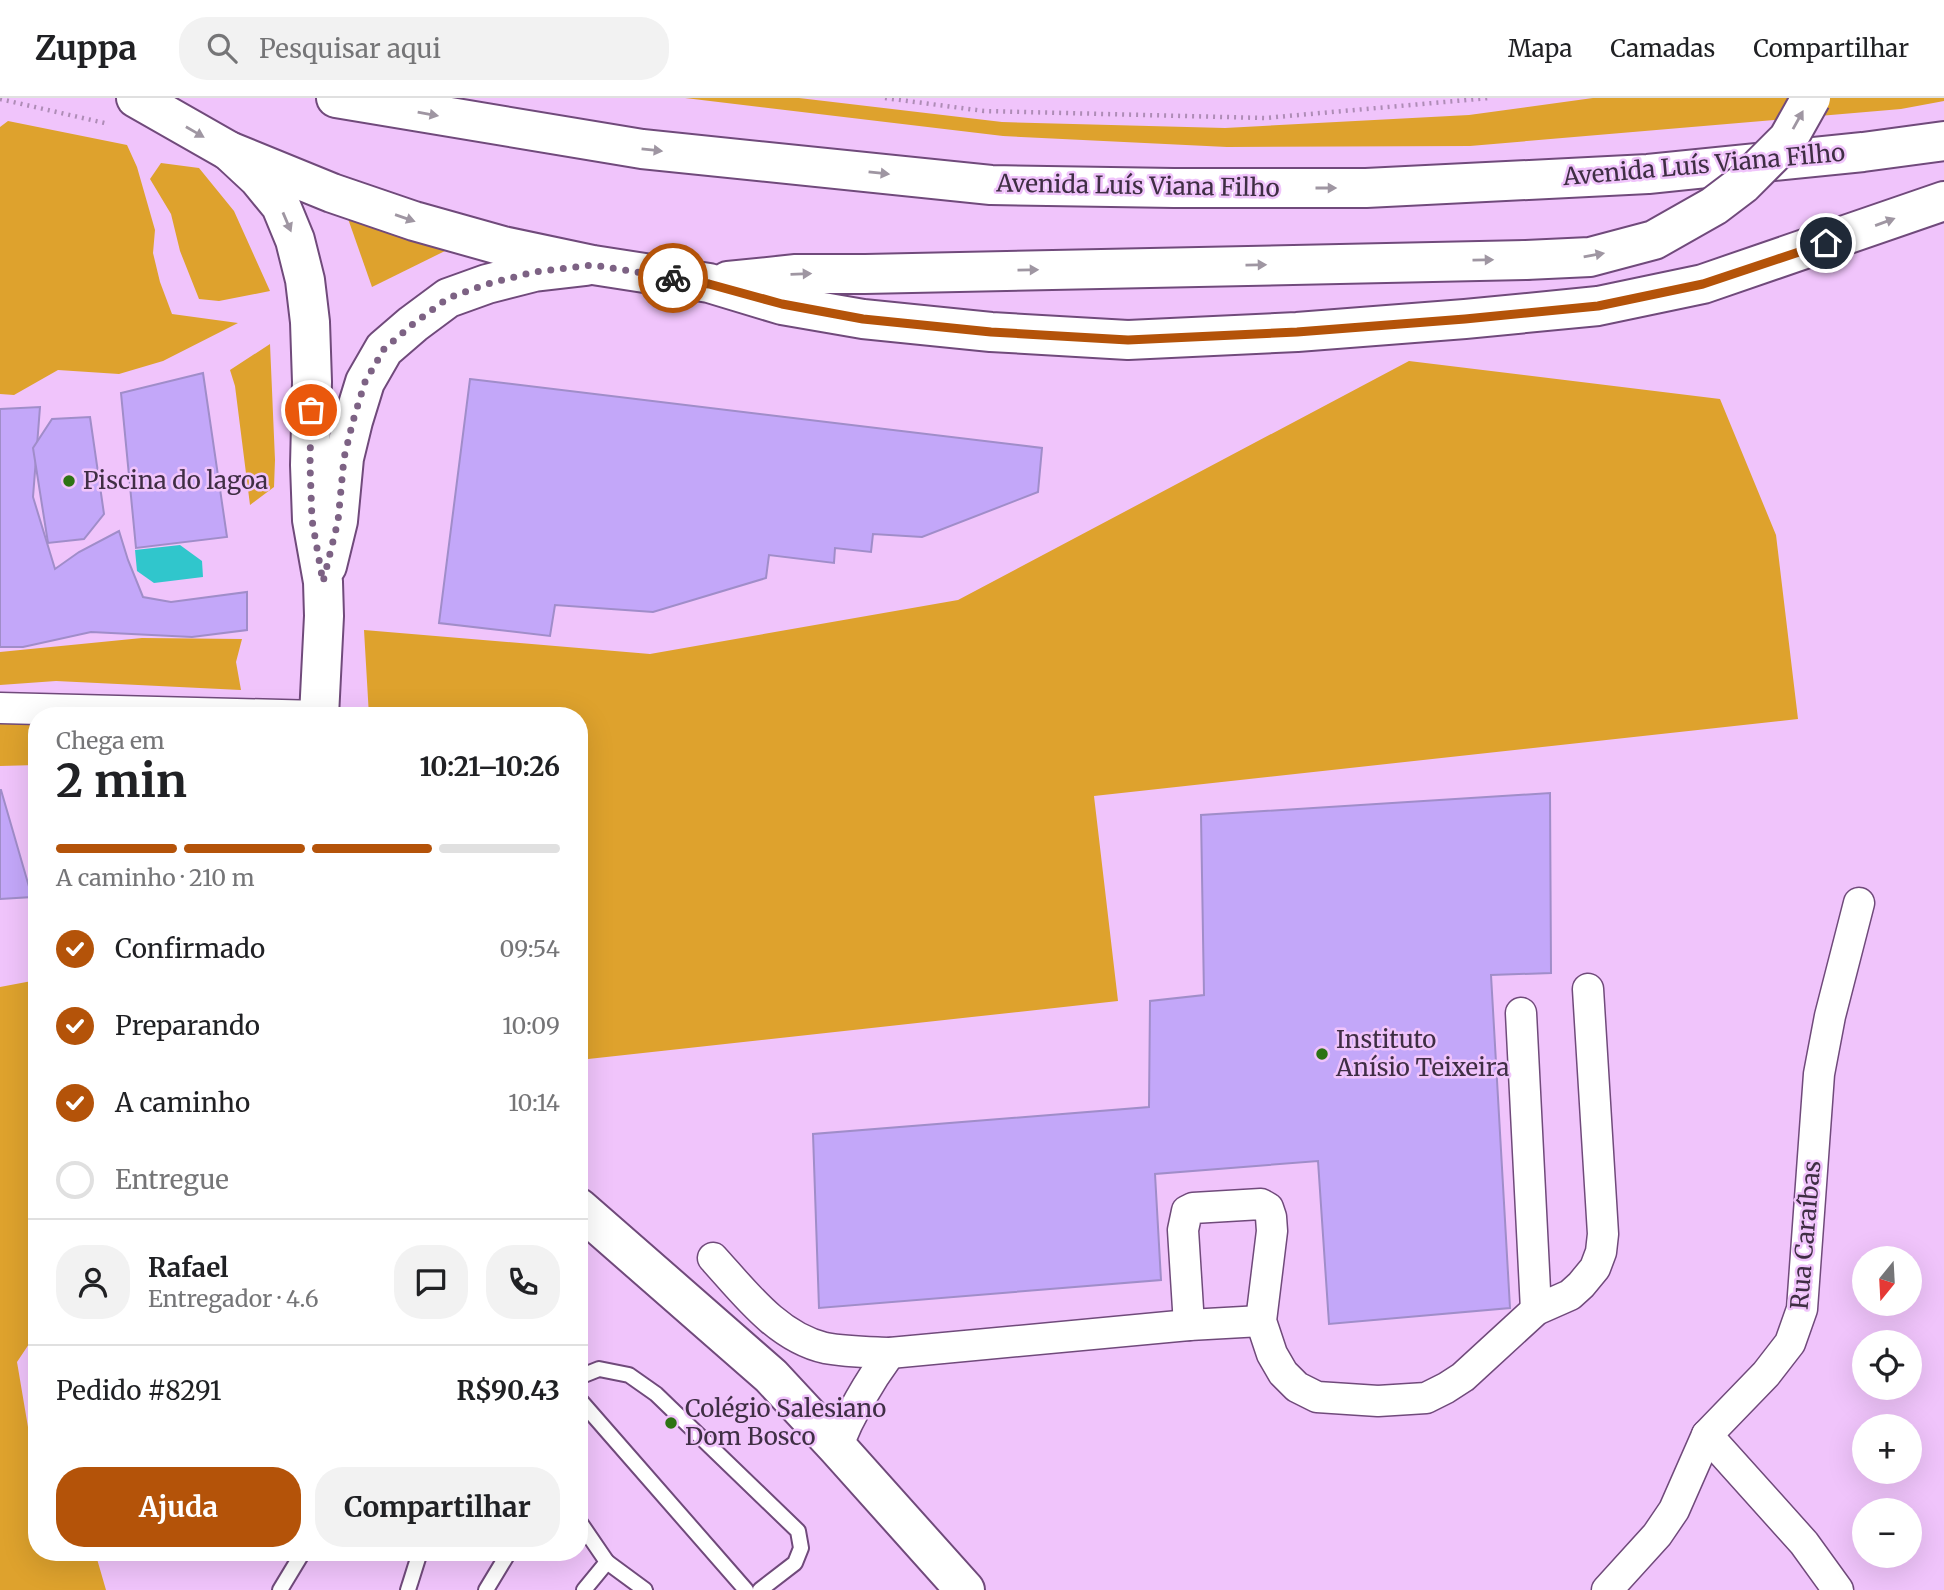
<!DOCTYPE html>
<html lang="pt">
<head>
<meta charset="utf-8">
<style>
	body { margin:0; font-family:Merriweather,serif; background:#f2f2f2; color:#202124; height:100vh; display:flex; flex-direction:column; font-size:26px; white-space:nowrap }
	* { box-sizing:border-box; margin:0 }
	p { font-size:23px; color:#757577 }
	.icon { flex:none; width:38px; height:38px; fill:none; stroke:currentColor; stroke-width:2; stroke-linecap:round; stroke-linejoin:round }
	.map { position:relative; flex:1; overflow:hidden }
	.details { position:absolute; left:28px; top:609px; width:560px; height:854px; display:flex; flex-direction:column; background:#fff; border-radius:28px; box-shadow:0 7px 28px #0002 }
	.details>* { flex:none }
	.needle { width:46px; rotate:198deg }
	.tools { position:absolute; left:1852px; top:1148px; display:grid; gap:14px }
	.tools a { display:grid; place-items:center; width:70px; height:70px; border-radius:50%; background:#fff; box-shadow:0 7px 28px #0002; font-size:35px }
	.pin { position:absolute; display:grid; place-items:center; width:60px; height:60px; color:#fff; margin:-30px; border:4px solid #fff; border-radius:50%; box-shadow:0 2px 7px #0007 }
	.courier { position:absolute; display:grid; place-items:center; width:70px; height:70px; margin:-35px; border:5px solid #b45309; border-radius:50%; background:#fff; color:#222; box-shadow:0 2px 9px #0007 }
	.head em { font-style:normal; font-weight:700 }
	.head div { display:flex; flex-direction:column-reverse }
	.head { display:flex; align-items:center; justify-content:space-between; height:119px; padding:0 28px }
	h1 { font-size:46px; font-weight:700; line-height:52px }
	.bar { display:grid; grid-template-columns:repeat(4,1fr); gap:10px 7px; align-content:center; height:84px; padding:0 28px }
	.bar i { height:9px; border-radius:5px; background:#e0e0e0 }
	.bar .current { background:#b45309 }
	.bar p { grid-column:span 4 }
	.line { display:flex; align-items:center; gap:18px; padding:0 28px; border-top:2px solid #e0e0e0 }
	.line div { flex:1 }
	.round { display:grid; place-items:center; flex:none; width:74px; height:74px; border-radius:28px; background:#f2f2f2 }
	ol { padding:0 28px; list-style:none }
	li { display:flex; align-items:center; gap:21px; height:77px }
	li p { margin-inline-start:auto }
	li .icon { padding:7px; border-radius:50%; background:#b45309; color:#fff; stroke-width:4 }
	li:last-child { color:#757577 }
	li i { width:38px; height:38px; border:4px solid #e0e0e0; border-radius:50% }
	.cta { display:flex; gap:14px; margin-top:auto; padding:14px 28px }
	.cta a { flex:1; height:80px; border-radius:28px; background:#b45309; color:#fff; font-size:28px; font-weight:700; line-height:80px; text-align:center }
	.cta a+a { background:#f2f2f2; color:#202124 }
	header { display:flex; align-items:center; gap:42px; box-sizing:border-box; height:98px; padding:0 35px; background:#fff; border-bottom:2px solid #e0e0e0 }
	header strong { font-size:33px }
	nav { display:flex; gap:38px; margin-inline-start:auto; font-size:24px }
	.search { width:490px; height:63px; background:#f2f2f2; display:flex; align-items:center; gap:18px; box-sizing:border-box; padding:0 24px; border-radius:28px; color:#757577; font-size:26px }
	.map>svg:first-child { display:block }
	.green { fill:#dea22d }
	.water { fill:#30c6cc }
	.building { fill:#c3a7f9; stroke:#a08dc9; stroke-width:2 }
	.lines { fill:none; stroke-linecap:round; stroke-linejoin:round }
	.lane-casing { stroke:#704a7b; stroke-width:18 }
	.street-casing { stroke:#704a7b; stroke-width:33 }
	.secondary-casing { stroke:#704a7b; stroke-width:42 }
	.highway-casing { stroke:#704a7b; stroke-width:42 }
	.path { stroke:#ae8cb6; stroke-width:4.5; stroke-dasharray:2 5; stroke-linecap:butt }
	.lane { stroke:#fff; stroke-width:14 }
	.street { stroke:#fff; stroke-width:30 }
	.secondary { stroke:#fff; stroke-width:38 }
	.highway { stroke:#fff; stroke-width:38 }
	.highway-bridge-casing { stroke:#704a7b; stroke-width:42; stroke-linecap:butt }
	.highway-bridge { stroke:#fff; stroke-width:38 }
	.oneway { fill:#9f96a2 }
	.done { stroke:#7d6284; stroke-width:7; stroke-dasharray:0 12.6 }
	.route { stroke:#b45309; stroke-width:9 }
	.poi-dot { fill:#2d7313; stroke:#f0c4fb; stroke-width:2.5 }
	.labels { text-anchor:middle; stroke-width:5; stroke-linejoin:round; paint-order:stroke }
	.street-label { font-size:24px; fill:#3f2e44; stroke:#f0c4fb }
	.poi-label { font-size:24px; fill:#3f2e44; stroke:#f0c4fb; text-anchor:start }
</style>
</head>
<body>
<header>
<strong>Zuppa</strong>
<div class="search"><svg class="icon" aria-label="search" viewBox="0 0 24 24"><circle cx="10" cy="10" r="6"/><path d="M15 15l6 6"/></svg>Pesquisar aqui</div>
<nav><a>Mapa</a><a>Camadas</a><a>Compartilhar</a></nav>
</header>
<div class="map">
<svg width="1944" height="1492" viewBox="0 0 1944 1492">
	<rect width="100%" height="100%" fill="#f0c4fb"/>
	<g class="green">
		<path d="M 685,0 L 799,0 L 1002,24 L 1225,30 L 1469,17 L 1593,0 L 1944,0 L 1944,3 L 1901,11 L 1470,48 L 1227,49 L 1003,38 Z"/>
		<path d="M 8,23 L 127,47 L 137,69 L 155,132 L 153,155 L 160,184 L 172,216 L 238,225 L 163,263 L 119,276 L 58,272 L 14,297 L 0,296 L 0,29 Z"/>
		<path d="M 161,65 L 199,70 L 234,113 L 270,193 L 219,203 L 199,201 L 180,153 L 171,116 L 150,81 Z"/>
		<path d="M 346,115 L 447,152 L 372,189 Z"/>
		<path d="M 270,246 L 275,362 L 274,389 L 250,407 L 235,288 L 230,272 Z"/>
		<path d="M 1409,263 L 1720,301 L 1776,437 L 1798,621 L 1094,698 L 1118,903 L 579,962 L 579,618 L 369,618 L 364,532 L 650,556 L 958,502 Z"/>
		<path d="M 142,540 L 242,541 L 236,564 L 241,592 L 56,583 L 0,587 L 0,554 Z"/>
		<path d="M 0,613 L 37,618 L 37,667 L 0,668 Z"/>
		<path d="M 37,882 L 37,1234 L 17,1264 L 29,1335 L 37,1345 L 37,1454 L 95,1454 L 106,1492 L 0,1492 L 0,889 Z"/>
	</g>
	<path class="water" d="M 180,447 L 202,463 L 203,479 L 154,485 L 137,473 L 135,452 Z"/>
	<g class="building">
		<path d="M 203,275 L 227,439 L 136,450 L 121,295 Z"/>
		<path d="M 470,281 L 1042,350 L 1038,394 L 922,439 L 873,436 L 871,454 L 835,450 L 834,465 L 769,457 L 766,480 L 653,514 L 555,507 L 550,538 L 439,525 Z"/>
		<path d="M 40,309 L 33,399 L 55,471 L 79,454 L 119,433 L 128,462 L 143,499 L 171,504 L 247,494 L 247,532 L 192,539 L 91,534 L 23,549 L 0,549 L 0,311 Z"/>
		<path d="M 90,319 L 104,416 L 84,441 L 48,445 L 33,350 L 52,321 Z"/>
		<path d="M 0,692 L 1,692 L 32,799 L 0,801 Z"/>
		<path d="M 1550,695 L 1551,875 L 1491,877 L 1510,1210 L 1329,1226 L 1318,1063 L 1155,1076 L 1161,1182 L 819,1210 L 813,1036 L 1149,1009 L 1150,903 L 1204,897 L 1201,717 Z"/>
	</g>
	<g class="lines">
		<g class="lane-casing">
			<g id="lane">
				<path d="M 579,1279 L 599,1271 L 629,1277 L 656,1296 L 798,1433 L 801,1450 L 795,1465 L 760,1492"/>
				<path d="M 579,1301 L 746,1492"/>
				<path d="M 579,1423 L 607,1464 L 584,1492"/>
				<path d="M 607,1464 L 645,1492"/>
				<path d="M 280,1492 L 303,1454"/>
				<path d="M 408,1492 L 420,1454"/>
				<path d="M 486,1492 L 509,1454"/>
			</g>
		</g>
		<g class="street-casing">
			<g id="street">
				<path d="M 0,610 L 319,618"/>
				<path d="M 1521,915 L 1536,1212"/>
				<path d="M 713,1160 C 744,1194 777,1239 825,1250 C 847,1254 868,1254 890,1255 L 1189,1227 L 1261,1223"/>
				<path d="M 1189,1227 L 1183,1132 L 1187,1113 L 1193,1110 L 1261,1106 L 1268,1110 L 1271,1119 L 1272,1133 L 1261,1223 L 1272,1256 L 1283,1275 L 1297,1289 L 1317,1299 L 1378,1303 L 1426,1300 L 1446,1290 L 1463,1279 L 1536,1212 L 1570,1197 L 1581,1187 L 1595,1170 L 1601,1154 L 1603,1136 L 1588,891"/>
				<path d="M 1707,1337 L 1804,1445 L 1838,1492"/>
				<path d="M 837,1349 C 851,1314 868,1285 890,1255"/>
				<path d="M 1607,1492 L 1657,1437 L 1674,1412 L 1707,1337 L 1766,1276 L 1790,1245 L 1802,1211 L 1819,976 L 1830,918 L 1859,805"/>
			</g>
		</g>
		<g class="secondary-casing">
			<g id="secondary">
				<path d="M 229,53 L 258,80 L 281,108 L 295,142 L 305,182 L 310,224 L 312,284 L 310,367 L 312,422 L 323,484 L 324,518 L 319,618"/>
				<path d="M 327,468 L 338,423 L 344,360 L 353,323 L 365,284 L 384,251 L 413,226 L 448,200 L 487,186 L 534,174 L 586,168"/>
				<path d="M 579,1110 L 771,1278 L 837,1349 L 965,1492"/>
			</g>
		</g>
		<g class="highway-casing">
			<g id="highway">
				<path d="M 136,0 L 229,53 L 332,95 L 414,123 L 503,148 L 593,167 L 709,185 L 782,207 L 863,221 L 991,234 L 1128,242 L 1297,234 L 1465,221 L 1598,208 L 1703,186 L 1944,103"/>
				<path d="M 336,0 L 642,51 L 991,87 L 1174,90 L 1366,90 L 1648,76 L 1863,54 L 1944,43"/>
				<path d="M 728,183 L 796,176 L 865,176 L 1526,162"/>
			</g>
		</g>
		<g class="path">
			<path d="M 885,0 L 984,13 L 1265,20 L 1489,0"/>
			<path d="M 0,1 L 109,26"/>
		</g>
		<use href="#lane" class="lane"/>
		<use href="#street" class="street"/>
		<use href="#secondary" class="secondary"/>
		<use href="#highway" class="highway"/>
		<g class="highway-bridge-casing">
			<path id="highway-bridge" d="M 1526,162 L 1590,159 L 1654,142 L 1714,108 L 1743,86 L 1788,41 L 1811,0"/>
		</g>
		<use href="#highway-bridge" class="highway-bridge"/>
	</g>
	<defs><path id="oneway-solid" d="M-6-.8H1V-3.2L6.5 0L1 3.2V.8H-6Z" transform="scale(1.75)"/></defs>
	<g class="oneway">
		<use href="#oneway-solid" transform="translate(428 16) rotate(10)"/>
		<use href="#oneway-solid" transform="translate(1798 22) rotate(-61)"/>
		<use href="#oneway-solid" transform="translate(195 34) rotate(30)"/>
		<use href="#oneway-solid" transform="translate(652 52) rotate(6)"/>
		<use href="#oneway-solid" transform="translate(879 75) rotate(6)"/>
		<use href="#oneway-solid" transform="translate(1326 90)"/>
		<use href="#oneway-solid" transform="translate(405 120) rotate(19)"/>
		<use href="#oneway-solid" transform="translate(287 124) rotate(67)"/>
		<use href="#oneway-solid" transform="translate(1885 124) rotate(-20)"/>
		<use href="#oneway-solid" transform="translate(1594 157) rotate(-10)"/>
		<use href="#oneway-solid" transform="translate(1483 162) rotate(-1)"/>
		<use href="#oneway-solid" transform="translate(1256 167) rotate(-1)"/>
		<use href="#oneway-solid" transform="translate(1028 172) rotate(-1)"/>
		<use href="#oneway-solid" transform="translate(801 176) rotate(-2)"/>
	</g>
	<g class="lines">
		<path class="done" d="M 311,312 L 310,367 L 312,422 L 323,484 L 338,423 L 344,360 L 353,323 L 365,284 L 384,251 L 413,226 L 448,200 L 487,186 L 534,174 L 593,167 L 673,180"/>
		<path class="route" d="M 673,180 L 709,186 L 782,206 L 863,221 L 991,234 L 1128,242 L 1297,234 L 1465,221 L 1598,208 L 1703,186 L 1826,145"/>
	</g>
	<g class="poi-dot">
		<circle cx="69" cy="383" r="7"/>
		<circle cx="1322" cy="956" r="7"/>
		<circle cx="671" cy="1325" r="7"/>
	</g>
	<g class="labels">
		<g class="street-label">
			<text transform="translate(1704 67) rotate(-5)" y="8">Avenida Luís Viana Filho</text>
			<text transform="translate(1138 88) rotate(1)" y="8">Avenida Luís Viana Filho</text>
			<text transform="translate(1806 1137) rotate(-85)" y="8">Rua Caraíbas</text>
		</g>
		<g class="poi-label">
			<text x="83" y="391">Piscina do lagoa</text>
			<text x="1336" y="950">Instituto<tspan x="1336" dy="28">Anísio Teixeira</tspan></text>
			<text x="685" y="1319">Colégio Salesiano<tspan x="685" dy="28">Dom Bosco</tspan></text>
		</g>
	</g>
</svg>
<div class="tools">
<a><svg class="needle" viewBox="-14 -14 28 28"><path d="M0-13l5 13h-10z" fill="#e53935"/><path d="M0 13l5-13h-10z" fill="#757577"/></svg></a>
<a><svg class="icon" aria-label="locate" viewBox="0 0 24 24"><circle cx="12" cy="12" r="6"/><path d="M12 2v4M12 18v4M2 12h4M18 12h4"/></svg></a>
<a>+</a>
<a>−</a>
</div>
<div class="pin" style="left:311px;top:312px;background:#ea580c"><svg class="icon" aria-label="bag" viewBox="0 0 24 24"><path d="M5 8h14l-1 12H6zM9 8a3 3 0 0 1 6 0"/></svg></div>
<div class="pin" style="left:1826px;top:145px;background:#1f2937"><svg class="icon" aria-label="home" viewBox="0 0 24 24"><path d="M3 11l9-7 9 7M6 9v11h12V9"/></svg></div>
<div class="courier" style="left:673px;top:180px"><svg class="icon" aria-label="bike" viewBox="0 0 24 24"><circle cx="6" cy="16" r="4"/><circle cx="18" cy="16" r="4"/><path d="M6 16l4-8h5l3 8M10 8l3 8H6M13 5h3"/></svg></div>
<section class="details">
<div class="head"><div><h1>2 min</h1><p>Chega em</p></div><em>10:21–10:26</em></div>
<div class="bar"><i class="current"></i><i class="current"></i><i class="current"></i><i></i><p>A caminho · 210 m</p></div>
<ol>
<li><svg class="icon" aria-label="check" viewBox="0 0 24 24"><path d="M5 12l5 5 9-10"/></svg>Confirmado<p>09:54</p></li>
<li><svg class="icon" aria-label="check" viewBox="0 0 24 24"><path d="M5 12l5 5 9-10"/></svg>Preparando<p>10:09</p></li>
<li><svg class="icon" aria-label="check" viewBox="0 0 24 24"><path d="M5 12l5 5 9-10"/></svg>A caminho<p>10:14</p></li>
<li><i></i>Entregue</li>
</ol>
<div class="line" style="height:126px"><a class="round"><svg class="icon" aria-label="person" viewBox="0 0 24 24"><circle cx="12" cy="8" r="4"/><path d="M4 21q1-7 8-7t8 7"/></svg></a><div><b>Rafael</b><p>Entregador · 4.6</p></div><a class="round"><svg class="icon" aria-label="chat" viewBox="0 0 24 24"><path d="M4 5h16v11H9l-5 4z"/></svg></a><a class="round"><svg class="icon" aria-label="phone" viewBox="0 0 24 24"><path d="M5 4h4l2 5-3 2q2 4 5 5l2-3 5 2v4C11 20 4 13 5 4z"/></svg></a></div>
<div class="line" style="height:91px"><div>Pedido #8291</div><b>R$90.43</b></div>
<div class="cta"><a>Ajuda</a><a>Compartilhar</a></div>
</section>
</div>
</body>
</html>
